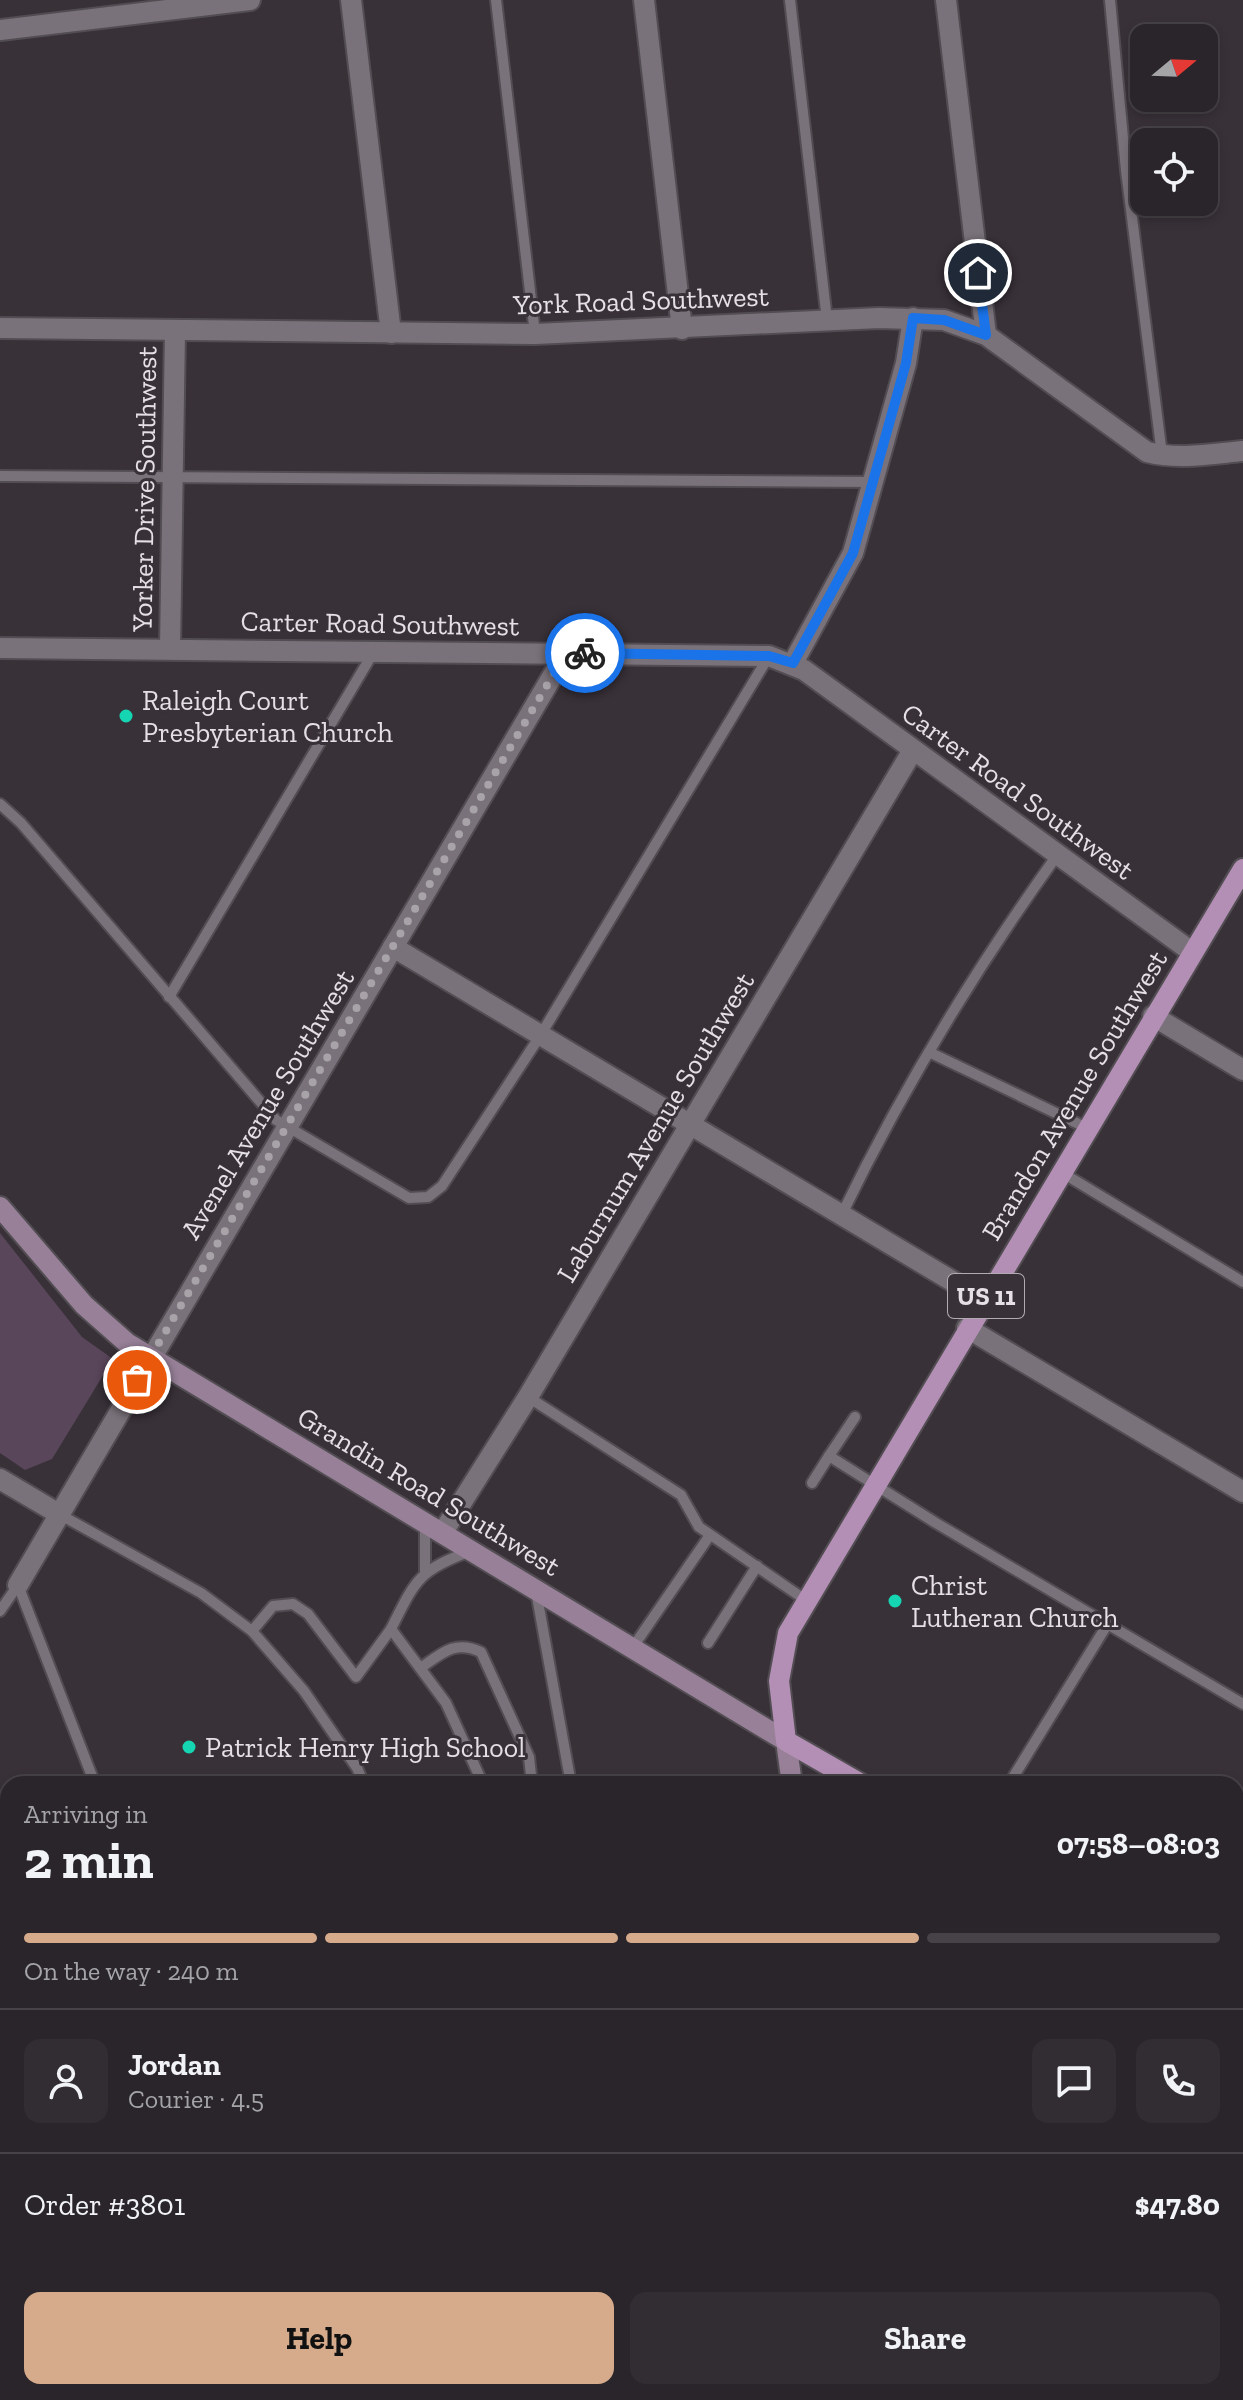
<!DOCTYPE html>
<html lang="en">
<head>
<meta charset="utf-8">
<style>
	body { margin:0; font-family:"Zilla Slab",serif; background:#322d32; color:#f1f3f6; height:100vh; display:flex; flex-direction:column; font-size:30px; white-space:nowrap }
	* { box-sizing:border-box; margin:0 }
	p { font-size:26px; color:#a5a5a8 }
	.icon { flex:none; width:44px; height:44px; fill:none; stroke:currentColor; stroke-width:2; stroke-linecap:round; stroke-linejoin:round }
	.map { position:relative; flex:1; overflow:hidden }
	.details { position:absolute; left:0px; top:1776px; width:1244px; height:624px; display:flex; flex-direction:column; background:#2a252a; border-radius:24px 24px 0 0; box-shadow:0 4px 12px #0003,0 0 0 2px #464247 }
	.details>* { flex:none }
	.needle { width:52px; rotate:71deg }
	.controls { position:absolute; left:1130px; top:24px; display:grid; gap:16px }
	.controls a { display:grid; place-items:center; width:88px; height:88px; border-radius:16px; background:#2a252a; box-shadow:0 4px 12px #0003,0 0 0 2px #464247; font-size:40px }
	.pin { position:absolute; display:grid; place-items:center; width:68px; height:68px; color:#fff; margin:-34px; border:4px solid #fff; border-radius:50%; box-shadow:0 2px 8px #0007 }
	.courier { position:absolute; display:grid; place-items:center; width:80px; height:80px; margin:-40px; border:6px solid #1a73e8; border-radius:50%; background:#fff; color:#222; box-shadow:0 2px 10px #0007 }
	.headline em { font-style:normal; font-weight:700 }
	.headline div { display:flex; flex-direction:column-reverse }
	.headline { display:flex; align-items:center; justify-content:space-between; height:136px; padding:0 24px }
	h1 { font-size:52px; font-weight:700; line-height:60px }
	.bar { display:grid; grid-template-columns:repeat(4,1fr); gap:12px 8px; align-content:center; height:96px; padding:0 24px }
	.bar i { height:10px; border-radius:6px; background:#464247 }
	.bar .active { background:#d6ab8b }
	.bar p { grid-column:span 4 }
	.line { display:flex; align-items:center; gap:20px; padding:0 24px; border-top:2px solid #464247 }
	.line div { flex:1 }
	.round { display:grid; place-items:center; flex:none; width:84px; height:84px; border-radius:16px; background:#322d32 }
	.cta { display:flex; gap:16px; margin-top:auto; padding:16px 24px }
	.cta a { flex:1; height:92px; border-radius:16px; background:#d6ab8b; color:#111; font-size:32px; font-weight:700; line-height:92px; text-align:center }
	.cta a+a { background:#322d32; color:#f1f3f6 }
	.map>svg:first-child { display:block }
	.green { fill:#5a465b }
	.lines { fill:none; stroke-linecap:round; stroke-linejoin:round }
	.lane-casing { stroke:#524d52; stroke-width:14 }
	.street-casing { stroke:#524d52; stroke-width:24 }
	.secondary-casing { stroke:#524d52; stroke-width:24 }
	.primary-casing { stroke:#524d52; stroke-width:24 }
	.lane { stroke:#7a727a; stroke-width:10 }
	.street { stroke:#7a727a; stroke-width:20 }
	.secondary { stroke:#978098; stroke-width:20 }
	.primary { stroke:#b48fb5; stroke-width:20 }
	.done { stroke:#a8a3a8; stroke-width:8; stroke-dasharray:0 14.4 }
	.route { stroke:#1a73e8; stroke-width:10 }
	.poi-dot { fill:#16d5b3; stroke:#383138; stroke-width:3 }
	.labels { text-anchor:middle; stroke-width:6; stroke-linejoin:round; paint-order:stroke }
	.shield { fill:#383138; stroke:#b1acb1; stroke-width:2 }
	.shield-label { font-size:26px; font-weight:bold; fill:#e5e0e5 }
	.street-label { font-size:28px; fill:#e5e0e5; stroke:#383138 }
	.poi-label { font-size:28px; fill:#e5e0e5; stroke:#383138; text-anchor:start }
</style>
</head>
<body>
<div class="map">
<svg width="1243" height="2400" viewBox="0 0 1243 2400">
	<rect width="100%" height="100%" fill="#383138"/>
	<g class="green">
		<path d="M 0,1233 L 82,1337 L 113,1359 L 52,1459 L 25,1470 L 0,1453 Z"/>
		<rect x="98" y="2392" width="149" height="8"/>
		<path d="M 287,2392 L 589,2392 L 589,2400 L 286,2400 Z"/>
	</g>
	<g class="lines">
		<g class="lane-casing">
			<g id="lane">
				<path d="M 496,0 L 535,334"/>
				<path d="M 790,0 L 827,320"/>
				<path d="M 1110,0 L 1126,170 L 1162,455"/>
				<path d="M 0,476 L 874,482"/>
				<path d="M 0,804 L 21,823 L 276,1120 L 409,1198 L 428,1197 L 442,1186 L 540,1036 L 769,656"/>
				<path d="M 169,997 L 373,653"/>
				<path d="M 931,1053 L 1087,1128"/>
				<path d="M 1061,1172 L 1243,1282"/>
				<path d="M 841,1216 C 902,1090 976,968 1058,854"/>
				<path d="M 528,1397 L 681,1495 L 699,1527 L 807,1601"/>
				<path d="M 855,1417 L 829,1456 L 936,1523 L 1243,1704"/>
				<path d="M 812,1483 L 829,1456"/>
				<path d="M 59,1514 L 201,1593 L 252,1631 L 304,1691 L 357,1768 L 364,1784"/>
				<path d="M 425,1571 L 425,1525"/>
				<path d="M 18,1585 L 95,1784"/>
				<path d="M 536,1591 L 571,1784"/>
				<path d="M 0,1611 L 18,1585"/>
				<path d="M 391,1629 C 415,1581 418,1570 471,1551"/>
				<path d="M 252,1631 L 273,1606 L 293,1604 L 308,1614 L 356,1677 L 391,1629 L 446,1703 L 483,1784"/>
				<path d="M 708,1643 L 757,1566"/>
				<path d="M 633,1647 L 710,1535"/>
				<path d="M 422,1667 C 443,1652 456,1640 481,1652 L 529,1757 L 532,1784"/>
				<path d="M 1009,1784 L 1107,1625"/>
				<path d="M 0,1930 L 8,1927"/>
				<path d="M 0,2190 L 8,2211"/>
				<path d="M 1236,2300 L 1243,2302"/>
				<path d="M 0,2350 L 8,2320"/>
				<path d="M 653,2392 L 654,2400"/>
			</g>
		</g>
		<g class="street-casing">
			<g id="street">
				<path d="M 351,0 L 391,333"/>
				<path d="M 644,0 L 682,329"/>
				<path d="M 946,0 L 986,335"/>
				<path d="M 0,30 L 250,0"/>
				<path d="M 0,328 L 535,334 L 879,318 L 944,320 L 986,335 L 1147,452 C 1178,460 1211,454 1243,451"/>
				<path d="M 0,648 L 769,656 L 804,670 L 1192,952"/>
				<path d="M 170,649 L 175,330"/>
				<path d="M 793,663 L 853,553 L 906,363 L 913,318"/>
				<path d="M 393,947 L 984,1300"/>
				<path d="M 1153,1016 L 1243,1070"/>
				<path d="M 967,1328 L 1243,1492"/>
				<path d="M 0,1479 L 59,1514"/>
				<path d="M 443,1532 L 528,1397 L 913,750"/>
				<path d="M 18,1585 L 566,653"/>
			</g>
		</g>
		<g class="secondary-casing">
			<g id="secondary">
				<path d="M 0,1207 L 84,1305 L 127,1343 L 786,1741 L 792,1784"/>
				<path d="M 872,2392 L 873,2400"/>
			</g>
		</g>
		<g class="primary-casing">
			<g id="primary">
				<path d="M 861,1784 L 786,1741 L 779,1681 L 788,1633 L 1243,869"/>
				<path d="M 1236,2004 L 1243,2008"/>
			</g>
		</g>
		<use href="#lane" class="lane"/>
		<use href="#street" class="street"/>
		<use href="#secondary" class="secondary"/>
		<use href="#primary" class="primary"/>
	</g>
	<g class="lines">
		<path class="done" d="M 137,1380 L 566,653 L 585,653"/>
		<path class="route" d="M 585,653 L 769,656 L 793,663 L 853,553 L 906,363 L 913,318 L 944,320 L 986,335 L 978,273"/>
	</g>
	<g class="poi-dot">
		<circle cx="126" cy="716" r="8"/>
		<circle cx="895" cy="1601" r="8"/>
		<circle cx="189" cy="1747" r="8"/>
	</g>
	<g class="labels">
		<rect class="shield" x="948" y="1274" width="76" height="44" rx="6"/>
		<g class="shield-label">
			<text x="986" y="1305">US 11</text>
		</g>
		<g class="street-label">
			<text transform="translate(641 300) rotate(-2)" y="10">York Road Southwest</text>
			<text transform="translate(144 489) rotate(-89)" y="10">Yorker Drive Southwest</text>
			<text transform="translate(380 623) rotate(1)" y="10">Carter Road Southwest</text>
			<text transform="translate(1018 791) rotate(36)" y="10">Carter Road Southwest</text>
			<text transform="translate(1074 1095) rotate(-59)" y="10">Brandon Avenue Southwest</text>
			<text transform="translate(267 1104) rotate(-59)" y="10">Avenel Avenue Southwest</text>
			<text transform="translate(655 1127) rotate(-59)" y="10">Laburnum Avenue Southwest</text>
			<text transform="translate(429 1491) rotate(31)" y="10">Grandin Road Southwest</text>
		</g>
		<g class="poi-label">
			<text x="142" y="710">Raleigh Court<tspan x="142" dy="32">Presbyterian Church</tspan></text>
			<text x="911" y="1595">Christ<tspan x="911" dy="32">Lutheran Church</tspan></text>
			<text x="205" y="1757">Patrick Henry High School</text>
		</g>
	</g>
</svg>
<div class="controls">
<a><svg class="needle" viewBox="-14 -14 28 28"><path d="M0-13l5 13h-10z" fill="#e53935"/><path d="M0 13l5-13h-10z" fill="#a5a5a8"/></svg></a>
<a><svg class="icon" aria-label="locate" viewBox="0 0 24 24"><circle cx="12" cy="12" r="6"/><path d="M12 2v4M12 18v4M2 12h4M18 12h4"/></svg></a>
</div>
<div class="pin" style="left:137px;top:1380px;background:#ea580c"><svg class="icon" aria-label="bag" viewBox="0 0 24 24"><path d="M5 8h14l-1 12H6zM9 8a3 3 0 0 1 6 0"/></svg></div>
<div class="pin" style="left:978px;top:273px;background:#1f2937"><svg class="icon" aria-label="home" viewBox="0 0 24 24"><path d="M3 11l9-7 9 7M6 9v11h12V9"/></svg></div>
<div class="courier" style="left:585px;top:653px"><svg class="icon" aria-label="bike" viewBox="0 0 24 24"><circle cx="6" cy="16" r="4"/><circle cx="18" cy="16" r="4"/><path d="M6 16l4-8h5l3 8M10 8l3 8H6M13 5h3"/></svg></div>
<section class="details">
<div class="headline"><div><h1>2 min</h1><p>Arriving in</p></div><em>07:58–08:03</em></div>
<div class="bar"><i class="active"></i><i class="active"></i><i class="active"></i><i></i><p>On the way · 240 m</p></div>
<div class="line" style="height:144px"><a class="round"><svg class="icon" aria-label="person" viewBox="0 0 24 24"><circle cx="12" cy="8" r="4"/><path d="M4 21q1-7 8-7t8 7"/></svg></a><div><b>Jordan</b><p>Courier · 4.5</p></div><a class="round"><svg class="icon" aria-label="chat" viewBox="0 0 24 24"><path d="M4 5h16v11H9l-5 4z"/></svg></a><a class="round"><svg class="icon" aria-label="phone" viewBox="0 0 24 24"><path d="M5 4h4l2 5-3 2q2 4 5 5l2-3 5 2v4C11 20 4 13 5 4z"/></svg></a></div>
<div class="line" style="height:104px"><div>Order #3801</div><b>$47.80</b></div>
<div class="cta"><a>Help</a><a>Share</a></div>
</section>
</div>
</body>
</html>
